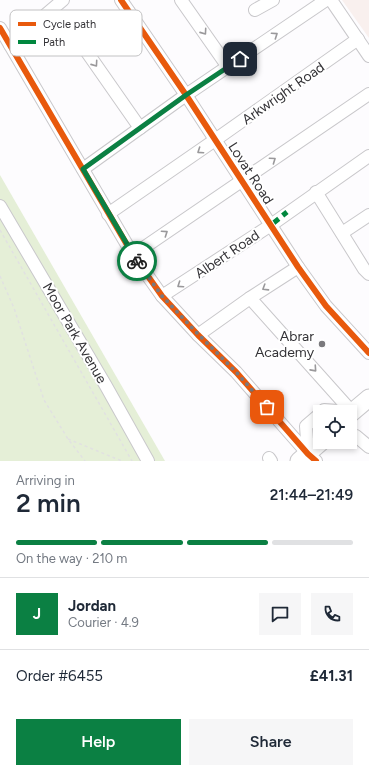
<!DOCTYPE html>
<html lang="en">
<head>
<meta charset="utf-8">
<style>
	body { margin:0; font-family:Figtree,sans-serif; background:#f6f6f7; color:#1f2937; height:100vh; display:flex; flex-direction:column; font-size:15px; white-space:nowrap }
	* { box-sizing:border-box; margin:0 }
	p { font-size:13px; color:#747a83 }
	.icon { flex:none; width:22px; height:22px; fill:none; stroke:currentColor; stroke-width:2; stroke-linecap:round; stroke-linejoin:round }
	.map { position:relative; height:461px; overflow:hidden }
	.sheet { display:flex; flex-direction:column; background:#fff; flex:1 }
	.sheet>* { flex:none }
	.tools { position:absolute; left:313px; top:405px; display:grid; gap:8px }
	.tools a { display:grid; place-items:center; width:44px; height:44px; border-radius:0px; background:#fff; box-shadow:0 2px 6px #0003; font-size:20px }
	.pin { position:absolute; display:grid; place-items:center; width:34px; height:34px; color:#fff; margin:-17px; border-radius:8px; box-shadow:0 2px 6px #0006 }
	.courier { position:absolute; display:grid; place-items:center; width:40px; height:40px; margin:-20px; border:3px solid #0b8043; border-radius:50%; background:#fff; color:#222; box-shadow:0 1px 5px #0007 }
	.summary em { font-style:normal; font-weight:600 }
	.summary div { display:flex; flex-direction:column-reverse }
	.summary { display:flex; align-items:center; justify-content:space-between; height:68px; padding:0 16px }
	h1 { font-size:26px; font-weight:600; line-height:30px }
	.bar { display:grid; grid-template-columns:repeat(4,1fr); gap:6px 4px; align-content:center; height:48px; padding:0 16px }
	.bar i { height:5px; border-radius:3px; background:#e0e1e3 }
	.bar .on { background:#0b8043 }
	.bar p { grid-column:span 4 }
	.line { display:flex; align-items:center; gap:10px; padding:0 16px; border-top:1px solid #e0e1e3 }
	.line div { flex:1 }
	.round { display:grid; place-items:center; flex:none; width:42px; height:42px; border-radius:0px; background:#f6f6f7 }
	.primary-button { display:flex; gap:8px; margin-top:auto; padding:8px 16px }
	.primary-button a { flex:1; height:46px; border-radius:0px; background:#0b8043; color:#fff; font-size:16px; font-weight:600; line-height:46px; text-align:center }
	.primary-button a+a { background:#f6f6f7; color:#1f2937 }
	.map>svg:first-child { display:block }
	.industrial { fill:#f9f0ee }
	.green { fill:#e5efd7 }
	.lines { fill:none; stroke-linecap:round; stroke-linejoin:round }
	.minor-casing { stroke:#c9c8cb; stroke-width:14 }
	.highway-casing { stroke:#c9c8cb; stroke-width:19 }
	.path { stroke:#e1e1e1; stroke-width:1.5; stroke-dasharray:3 3; stroke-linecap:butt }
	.minor { stroke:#fff; stroke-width:12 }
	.highway { stroke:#fff; stroke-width:17 }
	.quiet { stroke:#00873e; stroke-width:5; stroke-dasharray:10 5; stroke-linecap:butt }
	.cycleway-casing { stroke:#fff; stroke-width:8 }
	.cycleway { stroke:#e8590c; stroke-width:6 }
	.oneway { stroke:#9a999b }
	.done { stroke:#7a797d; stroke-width:4; stroke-dasharray:0 7.2 }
	.route { stroke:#0b8043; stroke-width:5 }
	.poi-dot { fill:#7a797d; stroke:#fff; stroke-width:1.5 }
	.labels { text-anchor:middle; stroke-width:4; stroke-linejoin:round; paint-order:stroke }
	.street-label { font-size:14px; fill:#343337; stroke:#fff }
	.poi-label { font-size:14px; fill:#343337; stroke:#fff; text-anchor:end }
	.key { fill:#fff; stroke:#c2c2c3; stroke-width:1 }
	.key-label { font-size:11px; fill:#343337 }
</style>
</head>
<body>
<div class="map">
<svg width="369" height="461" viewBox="0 0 369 461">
	<rect width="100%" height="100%" fill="#fdfcfe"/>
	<path class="industrial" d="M 342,0 L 369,0 L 369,38 Z"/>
	<path class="green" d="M 0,175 L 165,461 L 0,461 Z"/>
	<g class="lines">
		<g class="minor-casing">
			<g id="minor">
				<path d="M 121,0 L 186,95 L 298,267 L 326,306 L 369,353"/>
				<path d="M 181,0 L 228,67"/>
				<path d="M 331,0 L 369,56"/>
				<path d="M 255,10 L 273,0"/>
				<path d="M 129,12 L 82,45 L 140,128"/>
				<path d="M 0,28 L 133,255 L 162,296 L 198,335 L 236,372 L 308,454 L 316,461"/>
				<path d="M 10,45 L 63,0"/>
				<path d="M 83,169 L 186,95 L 326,0"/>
				<path d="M 316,192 L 364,269 L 369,274"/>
				<path d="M 0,206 L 106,386 L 148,461"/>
				<path d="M 108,214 L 215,140 L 358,39"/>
				<path d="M 342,233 L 369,215"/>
				<path d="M 133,255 L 369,94"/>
				<path d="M 162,296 L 271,225 L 369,156"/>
				<path d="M 250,298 L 352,412"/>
				<path d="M 198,335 L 250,298 L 298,267"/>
				<path d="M 322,412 L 324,410 L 352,412"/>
				<path d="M 356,436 L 369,447"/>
				<path d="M 308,454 L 306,426 L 320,414"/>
				<path d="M 269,458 L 271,461"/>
			</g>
		</g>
		<g class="highway-casing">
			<g id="highway">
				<path d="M 350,414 L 369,398"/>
				<path d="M 299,461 L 321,442"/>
			</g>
		</g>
		<g class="path">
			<path d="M 0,230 L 132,461"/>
			<path d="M 0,276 L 14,308 L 44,400 L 68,439 L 85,461"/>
			<path d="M 68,439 L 122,461"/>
		</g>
		<use href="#minor" class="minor"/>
		<use href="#highway" class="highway"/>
		<path class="quiet" d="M 271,225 L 287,212"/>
		<g class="cycleway-casing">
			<g id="cycleway">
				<path d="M 121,0 L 186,95 L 298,267 L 326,306 L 369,353"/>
				<path d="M 0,28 L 133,255 L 162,296 L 198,335 L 236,372 L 308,454 L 316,461"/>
			</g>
		</g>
		<use href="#cycleway" class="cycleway"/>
	</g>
	<defs><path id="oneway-chevron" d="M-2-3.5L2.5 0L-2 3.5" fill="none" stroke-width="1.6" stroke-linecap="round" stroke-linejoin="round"/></defs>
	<g class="oneway">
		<use href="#oneway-chevron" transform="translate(204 32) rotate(55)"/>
		<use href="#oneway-chevron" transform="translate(275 35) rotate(-34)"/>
		<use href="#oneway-chevron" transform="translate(95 64) rotate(55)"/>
		<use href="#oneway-chevron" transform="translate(200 151) rotate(146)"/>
		<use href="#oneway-chevron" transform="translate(273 160) rotate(-35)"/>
		<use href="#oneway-chevron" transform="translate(165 233) rotate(-34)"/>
		<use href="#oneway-chevron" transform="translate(180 285) rotate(146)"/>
		<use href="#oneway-chevron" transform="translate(265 288) rotate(148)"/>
		<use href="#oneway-chevron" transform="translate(314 369) rotate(48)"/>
	</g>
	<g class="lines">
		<path class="done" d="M 137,261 L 162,296 L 198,334 L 236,372 L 267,407"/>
		<path class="route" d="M 137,261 L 83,169 L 186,95 L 240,59"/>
	</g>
	<circle class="poi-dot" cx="322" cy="344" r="4"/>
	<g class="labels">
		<g class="street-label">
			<text transform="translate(283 93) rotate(-35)" y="5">Arkwright Road</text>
			<text transform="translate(251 173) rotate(57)" y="5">Lovat Road</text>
			<text transform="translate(227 254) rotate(-34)" y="5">Albert Road</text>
			<text transform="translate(75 333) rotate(60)" y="5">Moor Park Avenue</text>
		</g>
		<g class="poi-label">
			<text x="314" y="341">Abrar<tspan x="314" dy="16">Academy</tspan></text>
		</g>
	</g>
	<rect x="10" y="10" width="132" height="46" rx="6" class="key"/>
	<rect x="18" y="22" width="18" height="4" fill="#e8590c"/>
	<rect x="18" y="40" width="18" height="4" fill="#00873e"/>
	<g class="key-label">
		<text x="43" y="28">Cycle path</text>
		<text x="43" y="46">Path</text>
	</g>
</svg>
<div class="tools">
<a><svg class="icon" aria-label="locate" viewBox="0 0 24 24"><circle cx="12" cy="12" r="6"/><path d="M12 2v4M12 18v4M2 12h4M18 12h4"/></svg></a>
</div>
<div class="pin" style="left:267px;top:407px;background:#ea580c"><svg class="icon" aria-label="bag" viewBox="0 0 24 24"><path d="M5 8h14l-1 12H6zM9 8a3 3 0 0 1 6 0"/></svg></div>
<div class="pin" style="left:240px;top:59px;background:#1f2937"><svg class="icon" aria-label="home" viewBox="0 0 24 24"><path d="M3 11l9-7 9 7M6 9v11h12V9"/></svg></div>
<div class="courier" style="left:137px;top:261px"><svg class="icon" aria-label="bike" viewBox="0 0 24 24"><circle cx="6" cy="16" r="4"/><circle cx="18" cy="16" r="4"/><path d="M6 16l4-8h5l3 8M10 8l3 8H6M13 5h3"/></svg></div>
</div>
<section class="sheet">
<div class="summary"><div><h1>2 min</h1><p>Arriving in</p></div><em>21:44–21:49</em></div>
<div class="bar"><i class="on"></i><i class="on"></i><i class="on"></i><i></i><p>On the way · 210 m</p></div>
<div class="line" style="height:72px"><b class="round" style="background:#0b8043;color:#fff">J</b><div><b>Jordan</b><p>Courier · 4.9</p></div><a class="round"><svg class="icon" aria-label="chat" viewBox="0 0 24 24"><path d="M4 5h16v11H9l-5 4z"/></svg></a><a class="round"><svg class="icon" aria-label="phone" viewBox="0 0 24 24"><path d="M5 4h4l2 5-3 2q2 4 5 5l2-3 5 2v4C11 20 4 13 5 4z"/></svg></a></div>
<div class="line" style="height:52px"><div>Order #6455</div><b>£41.31</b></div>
<div class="primary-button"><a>Help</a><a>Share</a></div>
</section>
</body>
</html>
